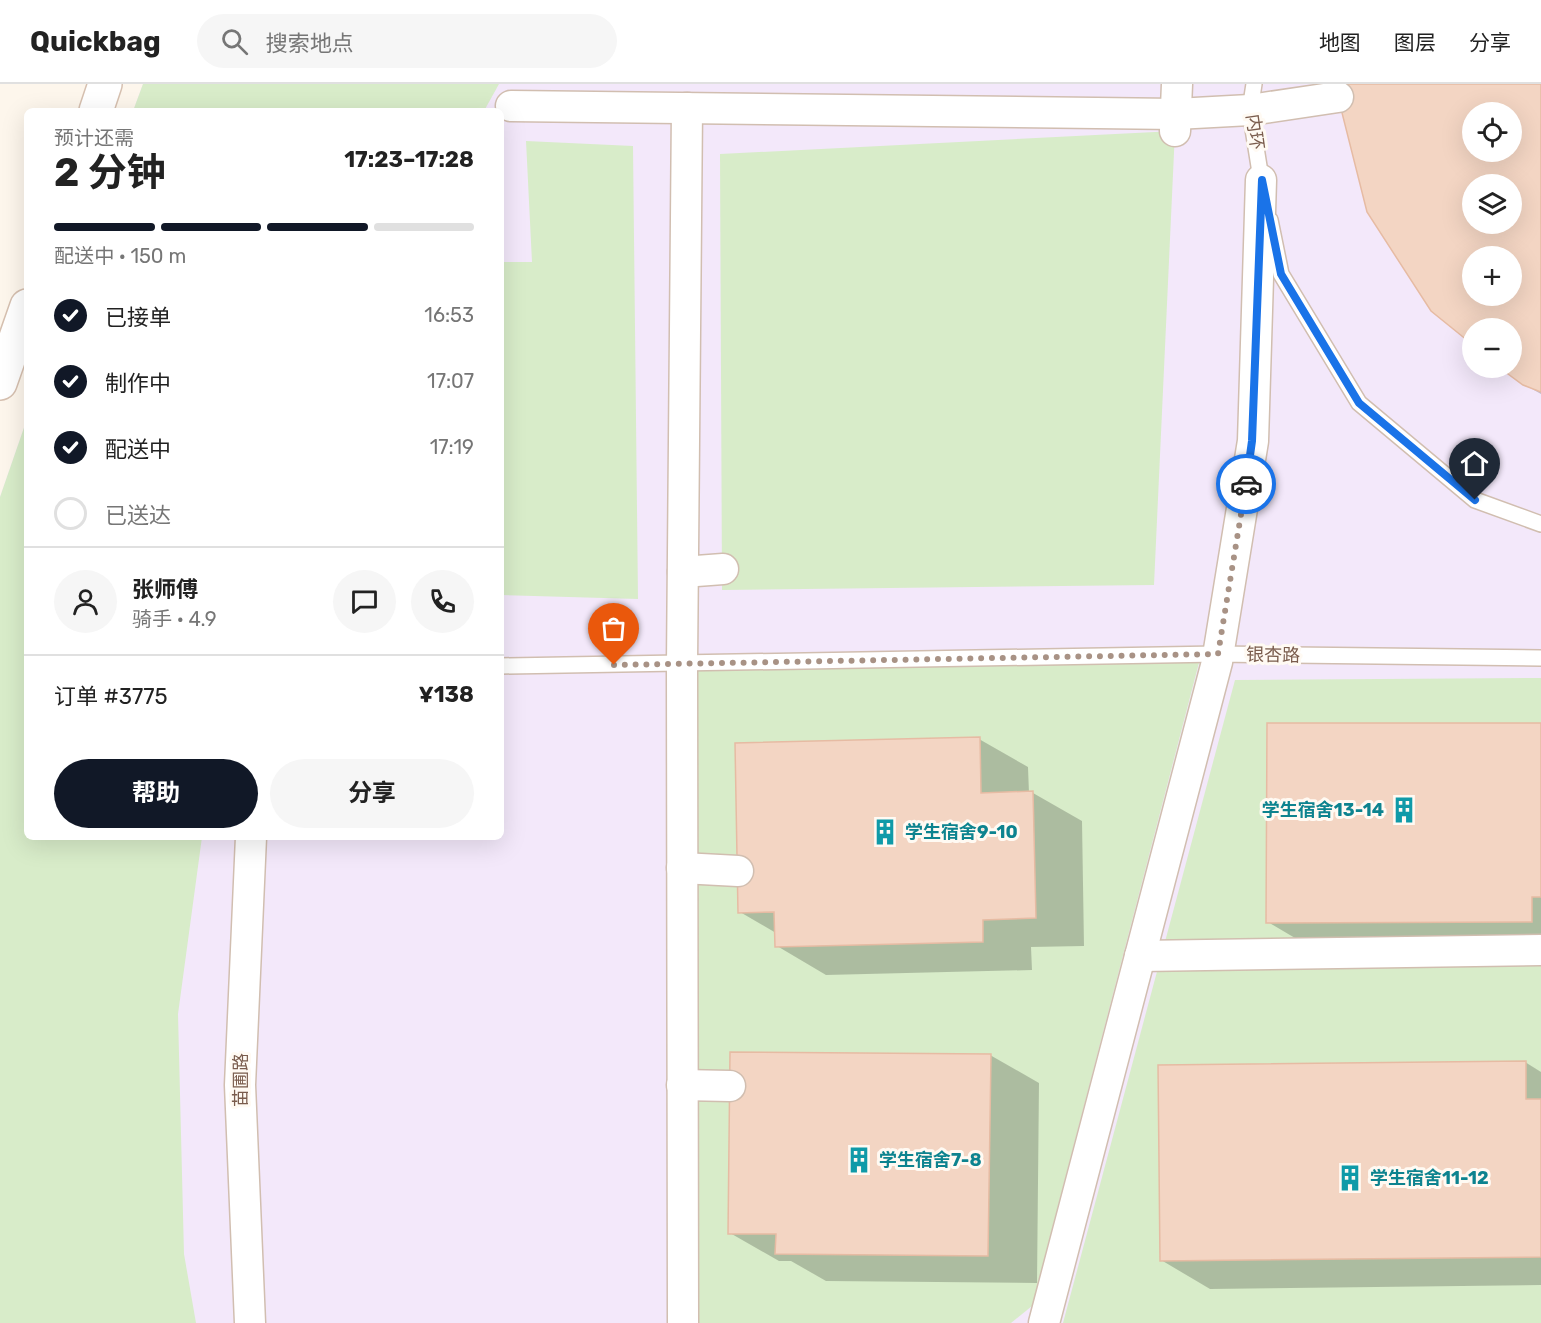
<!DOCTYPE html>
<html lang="zh">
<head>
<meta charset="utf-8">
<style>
	body { margin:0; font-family:Rubik,"Noto Sans SC",sans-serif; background:#f6f6f6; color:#222; height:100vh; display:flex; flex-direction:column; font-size:22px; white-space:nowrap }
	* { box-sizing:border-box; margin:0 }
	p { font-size:20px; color:#767676 }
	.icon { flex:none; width:33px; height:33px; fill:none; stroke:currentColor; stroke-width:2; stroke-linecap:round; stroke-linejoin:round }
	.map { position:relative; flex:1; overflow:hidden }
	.sheet { position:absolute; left:24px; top:24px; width:480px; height:732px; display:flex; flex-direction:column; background:#fff; border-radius:9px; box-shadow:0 6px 24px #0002 }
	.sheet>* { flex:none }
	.tools { position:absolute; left:1462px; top:18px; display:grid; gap:12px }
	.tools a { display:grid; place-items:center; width:60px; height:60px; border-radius:50%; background:#fff; box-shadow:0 6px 24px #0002; font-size:30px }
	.pin { position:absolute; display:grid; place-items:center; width:51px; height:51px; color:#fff; margin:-62px -26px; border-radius:50% 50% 50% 0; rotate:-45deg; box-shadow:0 0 6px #0007 }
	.pin .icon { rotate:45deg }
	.courier { position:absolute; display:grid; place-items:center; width:60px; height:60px; margin:-30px; border:4px solid #1a73e8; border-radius:50%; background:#fff; color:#222; box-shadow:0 2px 8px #0007 }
	.head em { font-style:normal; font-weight:700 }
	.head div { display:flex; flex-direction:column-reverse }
	.head { display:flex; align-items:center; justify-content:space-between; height:102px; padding:0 30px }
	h1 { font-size:39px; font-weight:700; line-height:45px }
	.bar { display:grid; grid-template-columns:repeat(4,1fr); gap:9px 6px; align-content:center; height:72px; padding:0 30px }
	.bar i { height:8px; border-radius:4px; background:#e0e0e0 }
	.bar .active { background:#111827 }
	.bar p { grid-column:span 4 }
	.line { display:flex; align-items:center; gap:15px; padding:0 30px; border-top:2px solid #e0e0e0 }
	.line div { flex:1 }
	.round { display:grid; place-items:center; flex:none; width:63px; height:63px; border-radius:32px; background:#f6f6f6 }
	ol { padding:0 30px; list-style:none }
	li { display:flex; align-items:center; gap:18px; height:66px }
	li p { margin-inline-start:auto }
	li .icon { padding:6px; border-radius:50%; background:#111827; color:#fff; stroke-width:4 }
	li:last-child { color:#767676 }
	li i { width:33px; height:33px; border:3px solid #e0e0e0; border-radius:50% }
	.cta { display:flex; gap:12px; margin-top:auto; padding:12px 30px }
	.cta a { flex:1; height:69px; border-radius:36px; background:#111827; color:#fff; font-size:24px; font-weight:700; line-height:69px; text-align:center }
	.cta a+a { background:#f6f6f6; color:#222 }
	header { display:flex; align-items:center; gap:36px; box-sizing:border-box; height:84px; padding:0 30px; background:#fff; border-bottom:2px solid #e0e0e0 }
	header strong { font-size:28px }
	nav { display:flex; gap:33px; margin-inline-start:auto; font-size:21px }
	.search { width:420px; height:54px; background:#f6f6f6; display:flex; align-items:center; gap:15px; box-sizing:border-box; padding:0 21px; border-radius:33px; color:#767676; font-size:22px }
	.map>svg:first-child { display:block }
	.education { fill:#f3e8fa; fill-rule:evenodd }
	.green { fill:#d8ecc9 }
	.shadow { fill:#0003; fill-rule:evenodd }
	.building { fill:#f3d5c3; stroke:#e6bba3; stroke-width:1.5; fill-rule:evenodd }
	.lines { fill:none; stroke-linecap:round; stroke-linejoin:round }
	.lane-casing { stroke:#d1beb0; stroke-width:18 }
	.street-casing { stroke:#d1beb0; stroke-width:33 }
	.secondary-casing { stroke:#d6c0b0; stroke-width:36 }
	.lane { stroke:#fff; stroke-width:15 }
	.street { stroke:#fff; stroke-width:30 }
	.secondary { stroke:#fff; stroke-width:33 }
	.done { stroke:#a89285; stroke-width:6; stroke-dasharray:0 10.8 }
	.route { stroke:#1a73e8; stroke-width:8 }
	.labels { text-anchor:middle; stroke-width:6; stroke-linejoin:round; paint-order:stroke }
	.street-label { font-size:18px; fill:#7a5c4d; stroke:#fffaf3 }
	.culture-label { font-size:18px; font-weight:bold; fill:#0d838f; stroke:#fffaf3; text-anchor:start }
</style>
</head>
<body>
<header>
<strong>Quickbag</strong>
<div class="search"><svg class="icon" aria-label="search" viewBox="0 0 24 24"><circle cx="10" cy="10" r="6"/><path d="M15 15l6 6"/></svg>搜索地点</div>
<nav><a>地图</a><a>图层</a><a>分享</a></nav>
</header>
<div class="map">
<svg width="1541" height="1239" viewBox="0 0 1541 1239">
	<rect width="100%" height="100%" fill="#fdf6ec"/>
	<path class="education" d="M 143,0 L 1541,0 L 1541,1239 L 0,1239 L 0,413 L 27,335 L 27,753 L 501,753 L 501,27 L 133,27 ZM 1473,28 L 1512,28 L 1512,68 L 1473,68 ZM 1473,100 L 1512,100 L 1512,140 L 1473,140 ZM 1473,172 L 1512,172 L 1512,212 L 1473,212 ZM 1473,244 L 1512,244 L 1512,284 L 1473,284 Z"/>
	<g class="green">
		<path d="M 143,0 L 499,0 L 484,27 L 133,27 Z"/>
		<path d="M 1175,47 L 1154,501 L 722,506 L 720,70 Z"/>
		<path d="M 526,57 L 633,62 L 638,515 L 501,511 L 501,178 L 532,178 Z"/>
		<path d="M 27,335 L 27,753 L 202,753 L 178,930 L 184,1170 L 196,1239 L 0,1239 L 0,413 Z"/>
		<path d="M 1201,571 L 1032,1222 L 1011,1239 L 683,1239 L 682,580 Z"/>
		<path d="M 1541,594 L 1541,1239 L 1063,1239 L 1235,596 Z"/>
	</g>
	<g class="shadow">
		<path d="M 1340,0 L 1541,0 L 1541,310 L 1523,300 L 1503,284 L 1512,284 L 1512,244 L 1473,244 L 1473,259 ZM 1473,28 L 1512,28 L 1512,68 L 1473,68 ZM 1473,100 L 1512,100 L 1512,140 L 1473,140 ZM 1473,172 L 1512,172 L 1512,212 L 1473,212 Z"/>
		<path d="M 1541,640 L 1541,866 L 1317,867 L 1268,838 Z"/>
		<path d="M 979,655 L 1028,683 L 1029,709 L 1033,709 L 1082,737 L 1084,862 L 1031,863 L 1032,886 L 826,891 L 777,862 L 776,849 L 740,828 Z"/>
		<path d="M 990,971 L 1039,999 L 1037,1199 L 826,1197 L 791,1177 L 779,1177 L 730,1149 Z"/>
		<path d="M 1525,978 L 1541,988 L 1541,1201 L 1210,1205 L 1161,1176 Z"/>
	</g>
	<g class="building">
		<path d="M 1338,0 L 1541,0 L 1541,308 L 1523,301 L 1500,284 L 1512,284 L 1512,244 L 1473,244 L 1473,261 L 1431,227 L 1367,128 L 1338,13 ZM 1473,28 L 1512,28 L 1512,68 L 1473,68 ZM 1473,100 L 1512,100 L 1512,140 L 1473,140 ZM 1473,172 L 1512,172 L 1512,212 L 1473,212 Z"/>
		<path d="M 1267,639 L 1541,639 L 1541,813 L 1532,813 L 1532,838 L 1266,839 Z"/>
		<path d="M 980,653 L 981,709 L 1033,707 L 1036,834 L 983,836 L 983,858 L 775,863 L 774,828 L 738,829 L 735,659 Z"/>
		<path d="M 730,968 L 991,970 L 988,1172 L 775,1170 L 776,1150 L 728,1150 Z"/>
		<path d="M 1526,977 L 1526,1015 L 1541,1015 L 1541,1173 L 1160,1177 L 1158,981 Z"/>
	</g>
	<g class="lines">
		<g class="lane-casing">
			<g id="lane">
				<path d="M 1254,0 L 1250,26 L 1262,101"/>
				<path d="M 1270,136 L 1281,190 L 1359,319 L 1475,416 L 1541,440"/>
				<path d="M 501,582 L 1218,570 L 1541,574"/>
			</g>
		</g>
		<g class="street-casing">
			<g id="street">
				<path d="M 511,22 L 1176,30 L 1250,26 L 1338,13"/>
				<path d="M 1175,47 L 1177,0"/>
				<path d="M 683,488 L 723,485"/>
				<path d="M 682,784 L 738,787"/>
				<path d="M 1140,872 L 1541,866"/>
				<path d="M 682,1001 L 730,1002"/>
				<path d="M 250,1239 L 240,1001 L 251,753"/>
				<path d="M 683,1239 L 682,580 L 687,24"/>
				<path d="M 1044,1239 L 1217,578 L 1253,357 L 1261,96"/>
			</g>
		</g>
		<g class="secondary-casing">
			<g id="secondary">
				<path d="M 96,27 L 105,0"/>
				<path d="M 0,299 L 27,222"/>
			</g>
		</g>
		<use href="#lane" class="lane"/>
		<use href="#street" class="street"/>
		<use href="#secondary" class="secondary"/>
	</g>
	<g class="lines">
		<path class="done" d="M 614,581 L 1218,570 L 1246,400"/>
		<path class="route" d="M 1246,400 L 1252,357 L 1262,96 L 1281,190 L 1359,319 L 1475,416"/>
	</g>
	<defs>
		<g id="building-bare" transform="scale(2.07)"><path d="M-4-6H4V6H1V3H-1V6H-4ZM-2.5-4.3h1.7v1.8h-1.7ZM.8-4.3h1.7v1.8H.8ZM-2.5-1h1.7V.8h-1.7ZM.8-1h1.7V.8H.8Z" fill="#0f9aa8" stroke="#fffaf3" stroke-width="2.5" paint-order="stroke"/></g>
	</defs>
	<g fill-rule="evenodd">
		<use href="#building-bare" x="1404" y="726"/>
		<use href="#building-bare" x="885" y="748"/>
		<use href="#building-bare" x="859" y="1076"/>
		<use href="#building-bare" x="1350" y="1094"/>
	</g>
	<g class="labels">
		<g class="street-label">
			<text transform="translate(1255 48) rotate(82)" y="6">内环</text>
			<text transform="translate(1273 571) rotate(1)" y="6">银杏路</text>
			<text transform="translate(241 996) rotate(-90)" y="6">苗圃路</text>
		</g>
		<g class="culture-label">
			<text x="1384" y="732" text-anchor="end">学生宿舍13-14</text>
			<text x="905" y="754">学生宿舍9-10</text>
			<text x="879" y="1082">学生宿舍7-8</text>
			<text x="1370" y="1100">学生宿舍11-12</text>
		</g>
	</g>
</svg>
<div class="tools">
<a><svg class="icon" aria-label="locate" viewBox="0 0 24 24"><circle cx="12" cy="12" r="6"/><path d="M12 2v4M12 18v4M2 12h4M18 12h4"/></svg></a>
<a><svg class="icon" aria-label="layers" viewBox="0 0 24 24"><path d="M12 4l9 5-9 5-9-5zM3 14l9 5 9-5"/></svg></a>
<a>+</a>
<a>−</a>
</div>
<div class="pin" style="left:614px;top:581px;background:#ea580c"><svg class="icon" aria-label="bag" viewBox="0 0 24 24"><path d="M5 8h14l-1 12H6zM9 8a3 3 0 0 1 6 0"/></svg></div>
<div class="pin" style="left:1475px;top:416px;background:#1f2937"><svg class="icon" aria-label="home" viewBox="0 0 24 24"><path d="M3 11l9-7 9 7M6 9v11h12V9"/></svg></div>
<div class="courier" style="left:1246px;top:400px"><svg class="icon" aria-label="car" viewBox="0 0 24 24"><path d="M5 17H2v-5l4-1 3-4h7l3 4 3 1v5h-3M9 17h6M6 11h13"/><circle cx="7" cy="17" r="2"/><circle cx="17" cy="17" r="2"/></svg></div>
<section class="sheet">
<div class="head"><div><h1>2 分钟</h1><p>预计还需</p></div><em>17:23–17:28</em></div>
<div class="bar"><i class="active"></i><i class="active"></i><i class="active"></i><i></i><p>配送中 · 150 m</p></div>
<ol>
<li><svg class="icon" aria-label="check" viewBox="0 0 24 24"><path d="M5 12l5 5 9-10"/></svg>已接单<p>16:53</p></li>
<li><svg class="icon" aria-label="check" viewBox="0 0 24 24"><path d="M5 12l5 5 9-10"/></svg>制作中<p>17:07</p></li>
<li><svg class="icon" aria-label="check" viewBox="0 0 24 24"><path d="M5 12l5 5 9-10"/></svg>配送中<p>17:19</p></li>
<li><i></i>已送达</li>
</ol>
<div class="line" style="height:108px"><a class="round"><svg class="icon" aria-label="person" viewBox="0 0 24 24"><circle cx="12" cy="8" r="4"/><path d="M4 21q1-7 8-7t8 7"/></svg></a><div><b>张师傅</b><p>骑手 · 4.9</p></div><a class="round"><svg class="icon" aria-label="chat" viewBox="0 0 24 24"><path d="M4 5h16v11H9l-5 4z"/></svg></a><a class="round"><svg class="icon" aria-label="phone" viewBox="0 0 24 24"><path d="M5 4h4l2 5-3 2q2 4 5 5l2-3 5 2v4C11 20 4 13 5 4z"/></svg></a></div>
<div class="line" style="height:78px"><div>订单 #3775</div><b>¥138</b></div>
<div class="cta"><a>帮助</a><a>分享</a></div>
</section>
</div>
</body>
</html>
